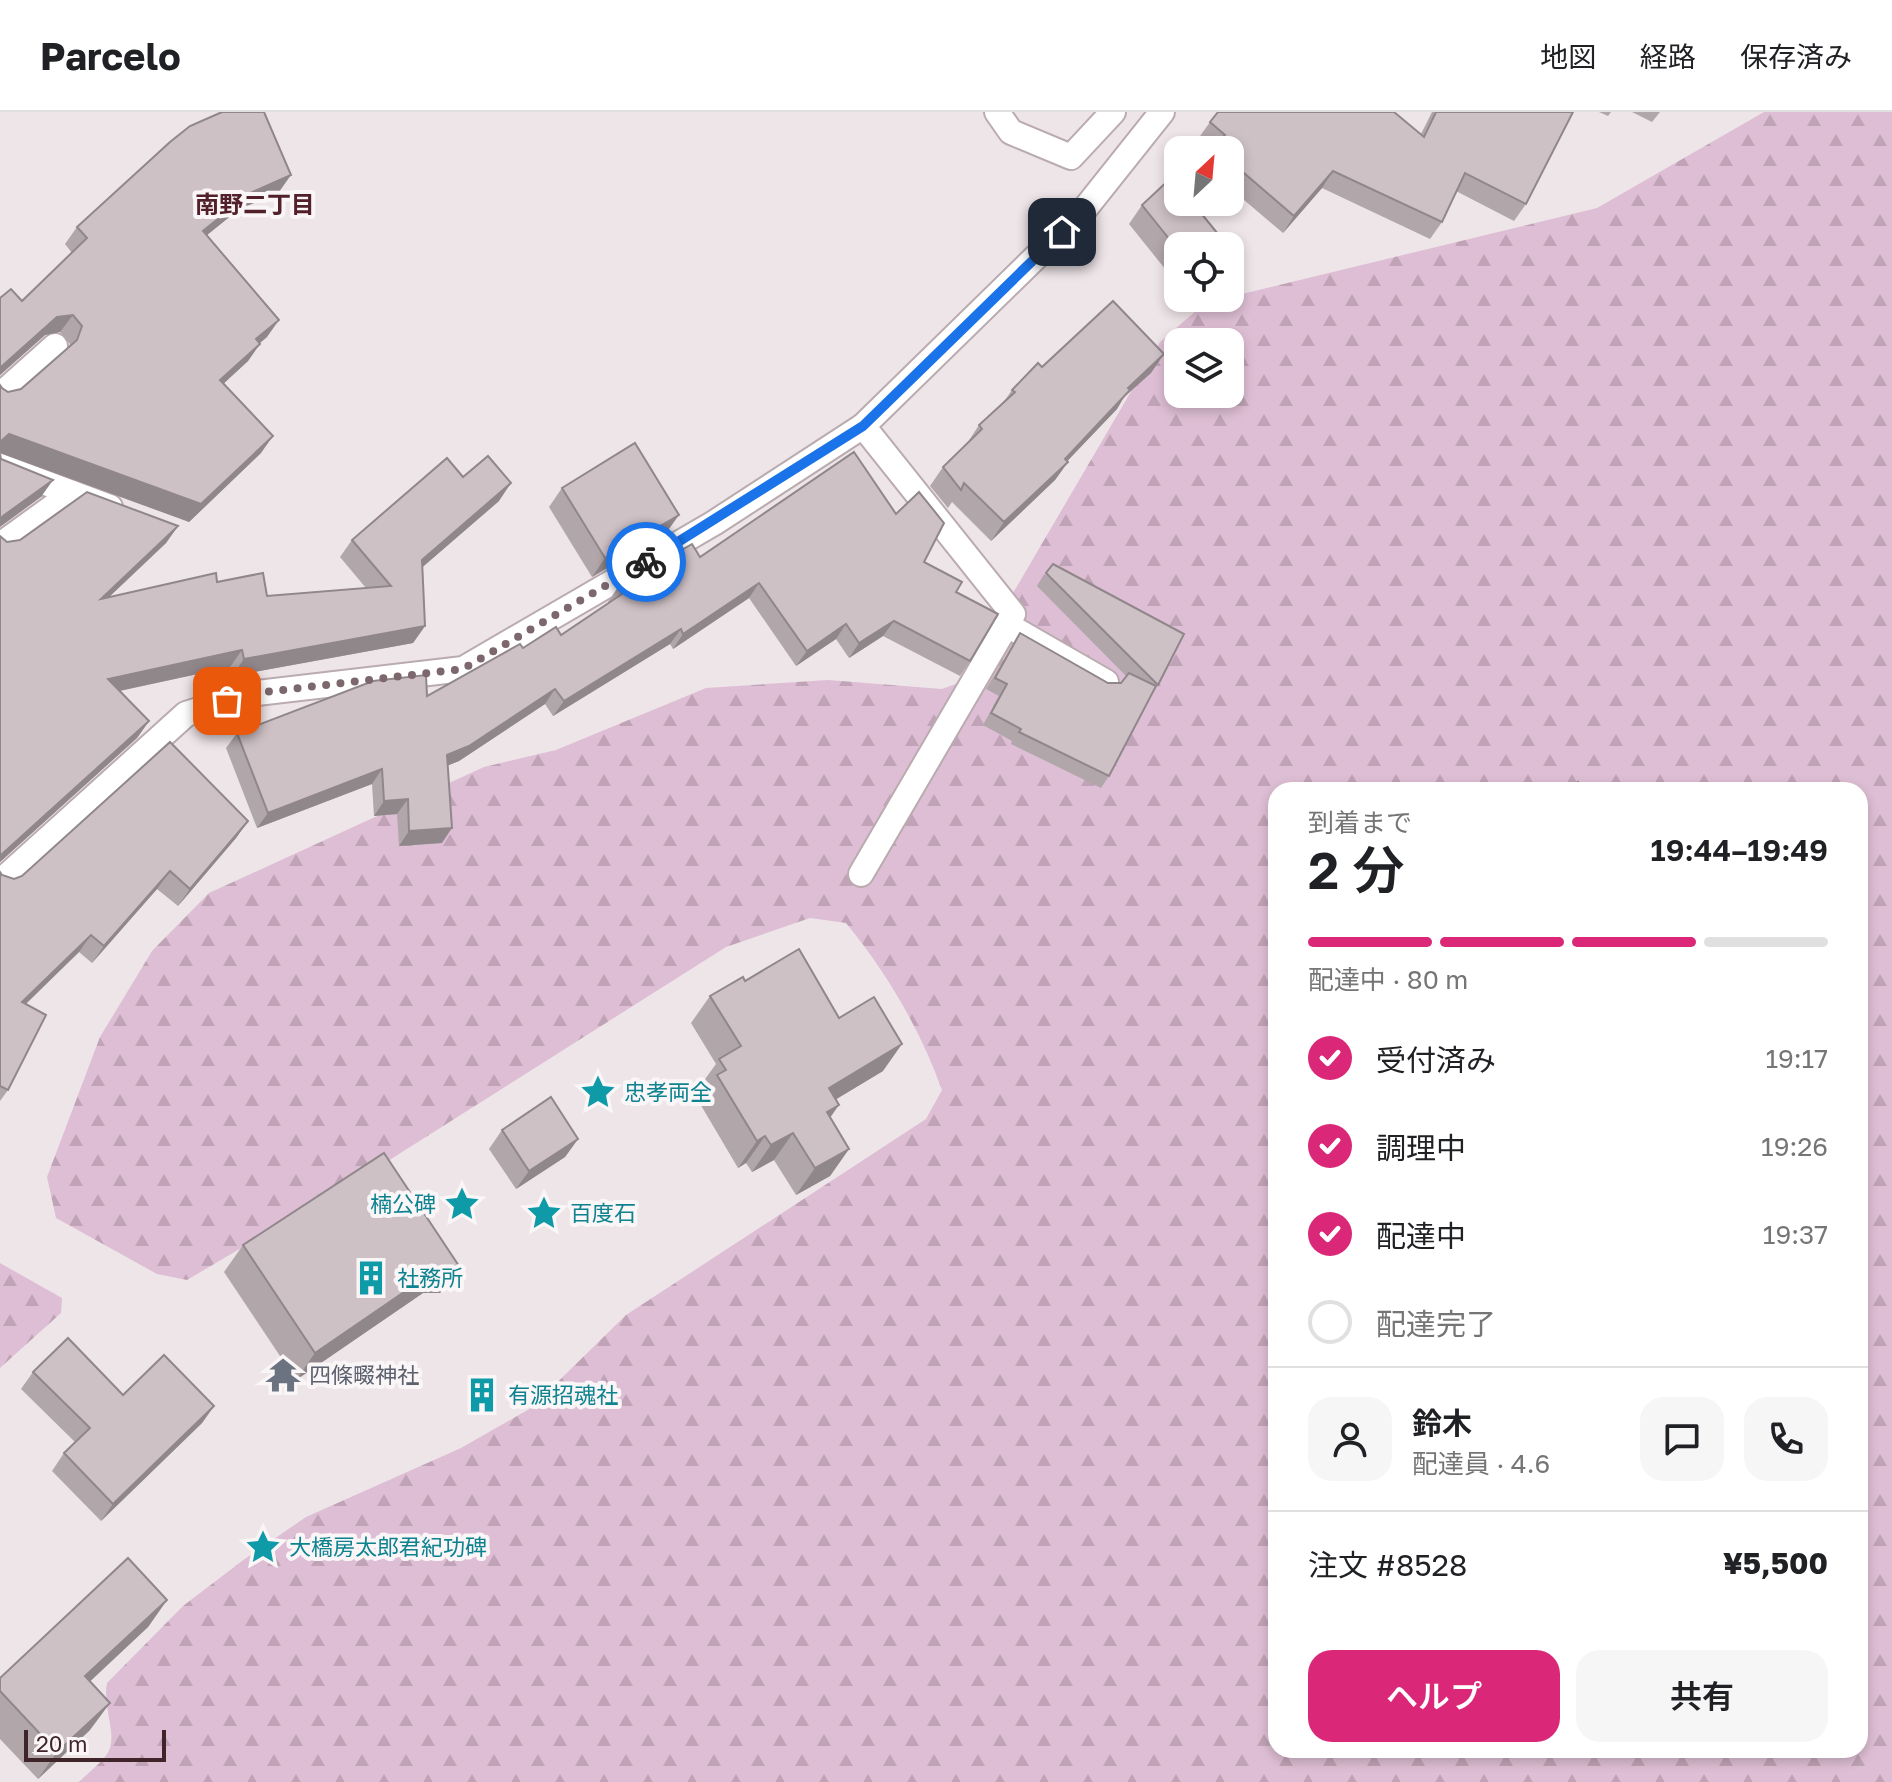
<!DOCTYPE html>
<html lang="ja">
<head>
<meta charset="utf-8">
<style>
	body { margin:0; font-family:"Golos Text","Noto Sans JP",sans-serif; background:#f6f6f6; color:#202124; height:100vh; display:flex; flex-direction:column; font-size:30px; white-space:nowrap }
	* { box-sizing:border-box; margin:0 }
	p { font-size:26px; color:#757577 }
	.icon { flex:none; width:44px; height:44px; fill:none; stroke:currentColor; stroke-width:2; stroke-linecap:round; stroke-linejoin:round }
	.map { position:relative; flex:1; overflow:hidden }
	.drawer { position:absolute; left:1268px; top:670px; width:600px; height:976px; display:flex; flex-direction:column; background:#fff; border-radius:24px; box-shadow:0 4px 12px #0003 }
	.drawer>* { flex:none }
	.needle { width:52px; rotate:26deg }
	.buttons { position:absolute; left:1164px; top:24px; display:grid; gap:16px }
	.buttons a { display:grid; place-items:center; width:80px; height:80px; border-radius:16px; background:#fff; box-shadow:0 4px 12px #0003; font-size:40px }
	.scale { position:absolute; left:24px; bottom:20px; width:142px; box-sizing:border-box; padding-left:8px; border:4px solid #3f242a; border-top:0; font-size:22px; line-height:28px; white-space:nowrap; color:#3f242a; -webkit-text-stroke:6px #faf5f7; paint-order:stroke }
	.pin { position:absolute; display:grid; place-items:center; width:68px; height:68px; color:#fff; margin:-34px; border-radius:16px; box-shadow:0 4px 12px #0006 }
	.courier { position:absolute; display:grid; place-items:center; width:80px; height:80px; margin:-40px; border:6px solid #1a73e8; border-radius:50%; background:#fff; color:#222; box-shadow:0 2px 10px #0007 }
	.overview em { font-style:normal; font-weight:600 }
	.overview div { display:flex; flex-direction:column-reverse }
	.overview { display:flex; align-items:center; justify-content:space-between; height:136px; padding:0 40px }
	h1 { font-size:52px; font-weight:600; line-height:60px }
	.bar { display:grid; grid-template-columns:repeat(4,1fr); gap:12px 8px; align-content:center; height:96px; padding:0 40px }
	.bar i { height:10px; border-radius:6px; background:#e0e0e0 }
	.bar .on { background:#db2777 }
	.bar p { grid-column:span 4 }
	.line { display:flex; align-items:center; gap:20px; padding:0 40px; border-top:2px solid #e0e0e0 }
	.line div { flex:1 }
	.round { display:grid; place-items:center; flex:none; width:84px; height:84px; border-radius:24px; background:#f6f6f6 }
	ol { padding:0 40px; list-style:none }
	li { display:flex; align-items:center; gap:24px; height:88px }
	li p { margin-inline-start:auto }
	li .icon { padding:8px; border-radius:50%; background:#db2777; color:#fff; stroke-width:4 }
	li:last-child { color:#757577 }
	li i { width:44px; height:44px; border:4px solid #e0e0e0; border-radius:50% }
	.cta { display:flex; gap:16px; margin-top:auto; padding:16px 40px }
	.cta a { flex:1; height:92px; border-radius:24px; background:#db2777; color:#fff; font-size:32px; font-weight:600; line-height:92px; text-align:center }
	.cta a+a { background:#f6f6f6; color:#202124 }
	header { display:flex; align-items:center; gap:48px; box-sizing:border-box; height:112px; padding:0 40px; background:#fff; border-bottom:2px solid #e0e0e0 }
	header strong { font-size:38px }
	nav { display:flex; gap:44px; margin-inline-start:auto; font-size:28px }
	.map>svg:first-child { display:block }
	.forest { fill:url(#forest-firs); fill-rule:evenodd }
	.lines { fill:none; stroke-linecap:round; stroke-linejoin:round }
	.minor-casing { stroke:#baabaf; stroke-width:28 }
	.minor { stroke:#fff; stroke-width:24 }
	.wall { fill:#b1a6aa }
	.shaded-wall { fill:#90878b }
	.building { fill:#cec1c6; stroke:#90878b; stroke-width:2 }
	.done { stroke:#7c686c; stroke-width:8; stroke-dasharray:0 14.4 }
	.route { stroke:#1a73e8; stroke-width:10 }
	.labels { text-anchor:middle; stroke-width:8; stroke-linejoin:round; paint-order:stroke }
	.culture-label { font-size:22px; fill:#0d838f; stroke:#faf5f7; text-anchor:start }
	.worship-label { font-size:22px; fill:#5b616d; stroke:#faf5f7; text-anchor:start }
	.neighbourhood-label { font-size:24px; font-weight:bold; fill:#51202a; stroke:#faf5f7 }
</style>
</head>
<body>
<header>
<strong>Parcelo</strong>
<nav><a>地図</a><a>経路</a><a>保存済み</a></nav>
</header>
<div class="map">
<svg width="1892" height="1670" viewBox="0 0 1892 1670">
	<defs>
		<pattern id="forest-firs" width="22" height="20" patternUnits="userSpaceOnUse" patternTransform="scale(2)"><rect width="22" height="20" fill="#debed4"/><path d="M5 1l3.5 6h-7zM16 11l3.5 6h-7z" fill="#c0a3b6"/></pattern>
	</defs>
	<rect width="100%" height="100%" fill="#eee5e8"/>
	<g class="forest">
		<path d="M 1764,0 L 1892,0 L 1892,1670 L 79,1670 C 88,1661 100,1652 107,1642 C 119,1625 102,1595 107,1571 L 183,1494 L 242,1449 L 306,1405 L 461,1336 L 531,1296 L 626,1203 L 926,1007 L 942,978 C 920,917 887,861 846,811 L 810,806 L 726,835 L 380,1054 L 187,1168 L 157,1162 L 56,1106 L 47,1065 L 100,925 L 152,839 L 209,781 L 484,655 L 556,638 L 706,576 L 828,568 L 942,577 L 961,570 L 1160,230 L 1205,191 L 1597,96 ZM 1178,230 L 1230,230 L 1230,282 L 1178,282 ZM 1276,678 L 1860,678 L 1860,1638 L 1276,1638 Z"/>
		<path d="M 0,1151 L 62,1186 L 61,1201 L 0,1256 Z"/>
	</g>
	<g class="lines">
		<g class="minor-casing">
			<g id="minor">
				<path d="M 997,0 L 1011,20 L 1071,45 L 1113,0"/>
				<path d="M 0,283 L 55,234"/>
				<path d="M 0,354 L 110,395"/>
				<path d="M 0,433 L 72,381"/>
				<path d="M 1009,514 L 1106,570"/>
				<path d="M 861,762 L 1013,502 L 863,314"/>
				<path d="M 0,770 L 186,602 L 248,582 L 463,557 L 714,411 L 863,314 L 1084,98 L 1162,0"/>
			</g>
		</g>
		<use href="#minor" class="minor"/>
	</g>
	<g class="wall">
		<path d="M 1432,0 L 1573,0 L 1526,92 L 1514,109 L 1456,79 L 1442,110 L 1430,127 L 1322,76 L 1283,121 L 1230,76 L 1230,38 L 1209,38 L 1210,36 L 1198,27 L 1210,10 L 1421,22 Z"/>
		<path d="M 1599,0 L 1611,0 L 1608,4 Z"/>
		<path d="M 1632,0 L 1660,0 L 1652,10 Z"/>
		<path d="M 279,80 L 238,98 L 207,123 L 267,225 L 260,231 L 248,249 L 223,272 L 261,341 L 189,410 L 2,276 L 8,280 L 21,277 L 68,236 L 70,232 L 60,220 L 45,223 L 0,263 L 0,186 L 22,189 L 72,141 L 65,132 L 77,115 Z"/>
		<path d="M 1142,93 L 1178,134 L 1178,173 L 1129,112 Z"/>
		<path d="M 1042,255 L 1151,261 L 1124,285 L 1117,297 L 1067,349 L 1068,350 L 1055,368 L 991,429 L 952,390 L 948,396 L 930,374 L 943,355 L 966,333 L 979,313 L 1003,291 L 1012,278 Z"/>
		<path d="M 463,365 L 499,389 L 422,455 L 425,514 L 413,531 L 232,564 L 230,555 L 120,579 L 149,609 L 137,626 L 0,750 L 0,424 L 7,430 L 178,414 L 166,431 L 109,485 L 217,470 L 267,484 L 366,476 L 340,445 L 352,428 Z"/>
		<path d="M 562,376 L 666,421 L 592,465 L 549,395 Z"/>
		<path d="M 700,445 L 924,450 L 956,480 L 970,549 L 960,564 L 883,524 L 849,546 L 836,527 L 796,554 L 749,486 L 673,537 L 670,532 L 553,604 L 545,592 L 459,649 L 448,653 L 442,731 L 399,734 L 397,702 L 374,704 L 372,672 L 257,716 L 226,636 L 237,621 L 427,584 L 523,536 L 561,523 L 608,492 L 608,490 L 618,475 Z"/>
		<path d="M 1053,452 L 1158,573 L 1153,580 L 1109,664 L 1101,676 L 1011,632 L 1012,629 L 983,613 L 999,584 L 986,577 L 1020,521 L 1108,571 L 1121,571 L 1126,564 L 1037,474 Z"/>
		<path d="M 248,709 L 236,726 L 178,794 L 157,777 L 92,851 L 79,840 L 26,892 L 8,978 L 0,989 L 0,760 L 2,763 L 14,767 Z"/>
		<path d="M 745,869 L 839,906 L 883,959 L 836,987 L 830,1006 L 849,1037 L 830,1064 L 796,1083 L 774,1048 L 752,1060 L 746,1051 L 738,1056 L 699,990 L 705,981 L 700,974 L 716,952 L 691,911 L 710,884 Z"/>
		<path d="M 502,1018 L 578,1027 L 565,1045 L 516,1077 L 489,1037 Z"/>
		<path d="M 243,1133 L 459,1154 L 440,1181 L 423,1181 L 296,1268 L 224,1160 Z"/>
		<path d="M 33,1260 L 123,1283 L 214,1294 L 202,1311 L 101,1409 L 52,1359 L 64,1341 L 75,1330 L 21,1277 Z"/>
		<path d="M 167,1488 L 148,1515 L 90,1569 L 90,1618 L 38,1667 L 0,1627 L 0,1566 Z"/>
	</g>
	<g class="shaded-wall">
		<path d="M 1333,59 L 1322,76 L 1283,121 L 1294,104 Z"/>
		<path d="M 291,63 L 279,80 L 238,98 L 191,136 L 203,119 L 250,81 Z"/>
		<path d="M 73,203 L 60,220 L 45,223 L 0,263 L 0,258 L 2,254 L 57,205 Z"/>
		<path d="M 279,208 L 267,225 L 244,244 L 256,227 Z"/>
		<path d="M 260,232 L 248,249 L 208,286 L 220,268 Z"/>
		<path d="M 1164,242 L 1151,261 L 1124,285 L 1117,297 L 1054,363 L 1068,350 L 1055,368 L 991,429 L 1004,410 L 1065,347 L 1128,276 Z"/>
		<path d="M 9,322 L 273,324 L 261,341 L 189,410 L 0,341 L 0,330 Z"/>
		<path d="M 53,368 L 41,385 L 0,415 L 0,408 L 3,404 Z"/>
		<path d="M 511,371 L 499,389 L 410,466 L 422,448 Z"/>
		<path d="M 679,403 L 666,421 L 592,465 L 605,446 Z"/>
		<path d="M 178,414 L 166,431 L 89,504 L 101,487 Z"/>
		<path d="M 759,471 L 749,486 L 673,537 L 683,522 Z"/>
		<path d="M 894,509 L 883,524 L 849,546 L 859,531 Z"/>
		<path d="M 846,512 L 836,527 L 796,554 L 807,539 Z"/>
		<path d="M 425,514 L 413,531 L 232,564 L 244,547 Z"/>
		<path d="M 681,517 L 670,532 L 553,604 L 564,589 Z"/>
		<path d="M 242,538 L 230,555 L 95,584 L 108,567 Z"/>
		<path d="M 555,577 L 545,592 L 459,649 L 437,658 L 447,643 Z"/>
		<path d="M 149,609 L 137,626 L 0,750 L 0,744 L 2,742 Z"/>
		<path d="M 382,657 L 372,672 L 257,716 L 268,701 Z"/>
		<path d="M 408,687 L 397,702 L 374,704 L 384,689 Z"/>
		<path d="M 248,709 L 236,726 L 178,794 L 190,777 Z"/>
		<path d="M 452,716 L 442,731 L 399,734 L 409,719 Z"/>
		<path d="M 170,759 L 157,777 L 92,851 L 104,834 Z"/>
		<path d="M 91,823 L 79,840 L 10,907 L 22,890 Z"/>
		<path d="M 902,932 L 883,959 L 810,1003 L 829,976 Z"/>
		<path d="M 839,993 L 820,1020 L 827,1000 Z"/>
		<path d="M 793,1021 L 774,1048 L 752,1060 L 771,1033 Z"/>
		<path d="M 765,1024 L 746,1051 L 738,1056 L 757,1029 Z"/>
		<path d="M 578,1027 L 565,1045 L 516,1077 L 529,1059 Z"/>
		<path d="M 849,1037 L 830,1064 L 796,1083 L 815,1056 Z"/>
		<path d="M 442,1154 L 459,1154 L 440,1181 L 423,1181 L 296,1268 L 315,1241 Z"/>
		<path d="M 214,1294 L 202,1311 L 101,1409 L 113,1392 Z"/>
		<path d="M 167,1488 L 148,1515 L 66,1592 L 85,1564 Z"/>
		<path d="M 110,1591 L 90,1618 L 38,1667 L 57,1640 Z"/>
	</g>
	<g class="building">
		<path d="M 222,0 L 264,0 L 291,63 L 250,81 L 203,119 L 279,208 L 256,227 L 260,232 L 220,268 L 273,324 L 201,392 L 9,322 L 0,330 L 0,273 L 2,276 L 8,280 L 21,277 L 77,228 L 82,214 L 73,203 L 57,205 L 2,254 L 0,261 L 0,186 L 11,177 L 22,189 L 87,126 L 77,115 L 170,30 L 190,14 Z"/>
		<path d="M 1218,0 L 1394,0 L 1424,25 L 1436,0 L 1573,0 L 1526,92 L 1465,61 L 1442,110 L 1333,59 L 1294,104 L 1230,49 L 1230,38 L 1217,38 L 1212,34 L 1225,23 L 1210,10 Z"/>
		<path d="M 1172,65 L 1178,73 L 1178,90 L 1192,90 L 1227,133 L 1225,134 L 1178,134 L 1178,138 L 1142,93 Z"/>
		<path d="M 1113,189 L 1164,242 L 1128,276 L 1130,278 L 1065,347 L 1068,350 L 1004,410 L 964,371 L 961,378 L 943,355 L 982,317 L 979,313 L 1015,280 L 1012,278 L 1038,251 L 1042,255 Z"/>
		<path d="M 635,331 L 679,403 L 605,446 L 562,376 Z"/>
		<path d="M 854,340 L 896,402 L 919,380 L 944,411 L 924,450 L 962,470 L 956,480 L 998,502 L 970,549 L 894,509 L 859,531 L 846,512 L 807,539 L 759,471 L 683,522 L 681,517 L 564,589 L 555,577 L 469,634 L 447,643 L 452,716 L 409,719 L 408,687 L 384,689 L 382,657 L 268,701 L 237,621 L 373,569 L 426,563 L 427,584 L 520,532 L 523,536 L 556,515 L 561,523 L 622,482 L 618,475 L 692,432 L 700,445 Z"/>
		<path d="M 0,342 L 1,347 L 53,368 L 3,404 L 0,408 Z"/>
		<path d="M 488,344 L 511,371 L 422,448 L 425,514 L 244,547 L 242,538 L 108,567 L 149,609 L 2,742 L 0,748 L 0,424 L 7,430 L 20,428 L 87,380 L 178,414 L 101,487 L 216,461 L 217,470 L 263,461 L 267,484 L 391,474 L 352,428 L 447,346 L 463,365 Z"/>
		<path d="M 1053,452 L 1184,522 L 1158,573 L 1046,461 Z"/>
		<path d="M 1020,521 L 1108,571 L 1121,571 L 1129,561 L 1156,574 L 1109,664 L 1019,620 L 1021,617 L 991,601 L 1007,572 L 995,566 Z"/>
		<path d="M 170,630 L 248,709 L 190,777 L 170,759 L 104,834 L 91,823 L 22,890 L 46,903 L 8,978 L 0,974 L 0,760 L 2,763 L 14,767 L 22,764 Z"/>
		<path d="M 1578,670 L 1584,678 L 1568,678 Z"/>
		<path d="M 799,837 L 839,906 L 874,885 L 902,932 L 829,976 L 839,993 L 827,1000 L 849,1037 L 815,1056 L 793,1021 L 771,1033 L 765,1024 L 757,1029 L 717,963 L 726,958 L 719,947 L 741,934 L 710,884 L 743,865 L 745,869 Z"/>
		<path d="M 551,985 L 578,1027 L 529,1059 L 502,1018 Z"/>
		<path d="M 384,1041 L 459,1154 L 442,1154 L 315,1241 L 243,1133 Z"/>
		<path d="M 68,1226 L 123,1283 L 164,1243 L 214,1294 L 113,1392 L 64,1341 L 90,1316 L 33,1260 Z"/>
		<path d="M 128,1446 L 167,1488 L 85,1564 L 110,1591 L 57,1640 L 0,1579 L 0,1566 Z"/>
	</g>
	<g class="lines">
		<path class="done" d="M 227,589 L 248,582 L 463,557 L 646,450"/>
		<path class="route" d="M 646,450 L 863,314 L 1062,120"/>
	</g>
	<defs>
		<g id="sight-bare" transform="scale(2.76)"><path d="M0-6L1.8-2.2L6-1.7L2.9 1.2L3.7 5.4L0 3.3L-3.7 5.4L-2.9 1.2L-6-1.7L-1.8-2.2Z" fill="#0f9aa8" stroke="#faf5f7" stroke-width="2.5" paint-order="stroke"/></g>
		<g id="building-bare" transform="scale(2.76)"><path d="M-4-6H4V6H1V3H-1V6H-4ZM-2.5-4.3h1.7v1.8h-1.7ZM.8-4.3h1.7v1.8H.8ZM-2.5-1h1.7V.8h-1.7ZM.8-1h1.7V.8H.8Z" fill="#0f9aa8" stroke="#faf5f7" stroke-width="2.5" paint-order="stroke"/></g>
		<g id="temple-bare" transform="scale(2.76)"><path d="M0-6L5-2H3V0L6.5 2.5H4V6H1.5V3h-3V6H-4V2.5H-6.5L-3 0V-2H-5Z" fill="#6b7280" stroke="#faf5f7" stroke-width="2.5" paint-order="stroke"/></g>
	</defs>
	<g fill-rule="evenodd">
		<use href="#sight-bare" x="598" y="980"/>
		<use href="#sight-bare" x="462" y="1092"/>
		<use href="#sight-bare" x="544" y="1101"/>
		<use href="#building-bare" x="371" y="1166"/>
		<use href="#temple-bare" x="283" y="1263"/>
		<use href="#building-bare" x="482" y="1283"/>
		<use href="#sight-bare" x="263" y="1435"/>
	</g>
	<g class="labels">
		<g class="culture-label">
			<text x="624" y="988">忠孝両全</text>
			<text x="436" y="1100" text-anchor="end">楠公碑</text>
			<text x="570" y="1109">百度石</text>
			<text x="397" y="1174">社務所</text>
			<text x="508" y="1291">有源招魂社</text>
			<text x="289" y="1443">大橋房太郎君紀功碑</text>
		</g>
		<g class="worship-label">
			<text x="309" y="1271">四條畷神社</text>
		</g>
		<g class="neighbourhood-label">
			<text x="255" y="101">南野二丁目</text>
		</g>
	</g>
</svg>
<div class="buttons">
<a><svg class="needle" viewBox="-14 -14 28 28"><path d="M0-13l5 13h-10z" fill="#e53935"/><path d="M0 13l5-13h-10z" fill="#757577"/></svg></a>
<a><svg class="icon" aria-label="locate" viewBox="0 0 24 24"><circle cx="12" cy="12" r="6"/><path d="M12 2v4M12 18v4M2 12h4M18 12h4"/></svg></a>
<a><svg class="icon" aria-label="layers" viewBox="0 0 24 24"><path d="M12 4l9 5-9 5-9-5zM3 14l9 5 9-5"/></svg></a>
</div>
<div class="scale">20 m</div>
<div class="pin" style="left:227px;top:589px;background:#ea580c"><svg class="icon" aria-label="bag" viewBox="0 0 24 24"><path d="M5 8h14l-1 12H6zM9 8a3 3 0 0 1 6 0"/></svg></div>
<div class="pin" style="left:1062px;top:120px;background:#1f2937"><svg class="icon" aria-label="home" viewBox="0 0 24 24"><path d="M3 11l9-7 9 7M6 9v11h12V9"/></svg></div>
<div class="courier" style="left:646px;top:450px"><svg class="icon" aria-label="bike" viewBox="0 0 24 24"><circle cx="6" cy="16" r="4"/><circle cx="18" cy="16" r="4"/><path d="M6 16l4-8h5l3 8M10 8l3 8H6M13 5h3"/></svg></div>
<section class="drawer">
<div class="overview"><div><h1>2 分</h1><p>到着まで</p></div><em>19:44–19:49</em></div>
<div class="bar"><i class="on"></i><i class="on"></i><i class="on"></i><i></i><p>配達中 · 80 m</p></div>
<ol>
<li><svg class="icon" aria-label="check" viewBox="0 0 24 24"><path d="M5 12l5 5 9-10"/></svg>受付済み<p>19:17</p></li>
<li><svg class="icon" aria-label="check" viewBox="0 0 24 24"><path d="M5 12l5 5 9-10"/></svg>調理中<p>19:26</p></li>
<li><svg class="icon" aria-label="check" viewBox="0 0 24 24"><path d="M5 12l5 5 9-10"/></svg>配達中<p>19:37</p></li>
<li><i></i>配達完了</li>
</ol>
<div class="line" style="height:144px"><a class="round"><svg class="icon" aria-label="person" viewBox="0 0 24 24"><circle cx="12" cy="8" r="4"/><path d="M4 21q1-7 8-7t8 7"/></svg></a><div><b>鈴木</b><p>配達員 · 4.6</p></div><a class="round"><svg class="icon" aria-label="chat" viewBox="0 0 24 24"><path d="M4 5h16v11H9l-5 4z"/></svg></a><a class="round"><svg class="icon" aria-label="phone" viewBox="0 0 24 24"><path d="M5 4h4l2 5-3 2q2 4 5 5l2-3 5 2v4C11 20 4 13 5 4z"/></svg></a></div>
<div class="line" style="height:104px"><div>注文 #8528</div><b>¥5,500</b></div>
<div class="cta"><a>ヘルプ</a><a>共有</a></div>
</section>
</div>
</body>
</html>
